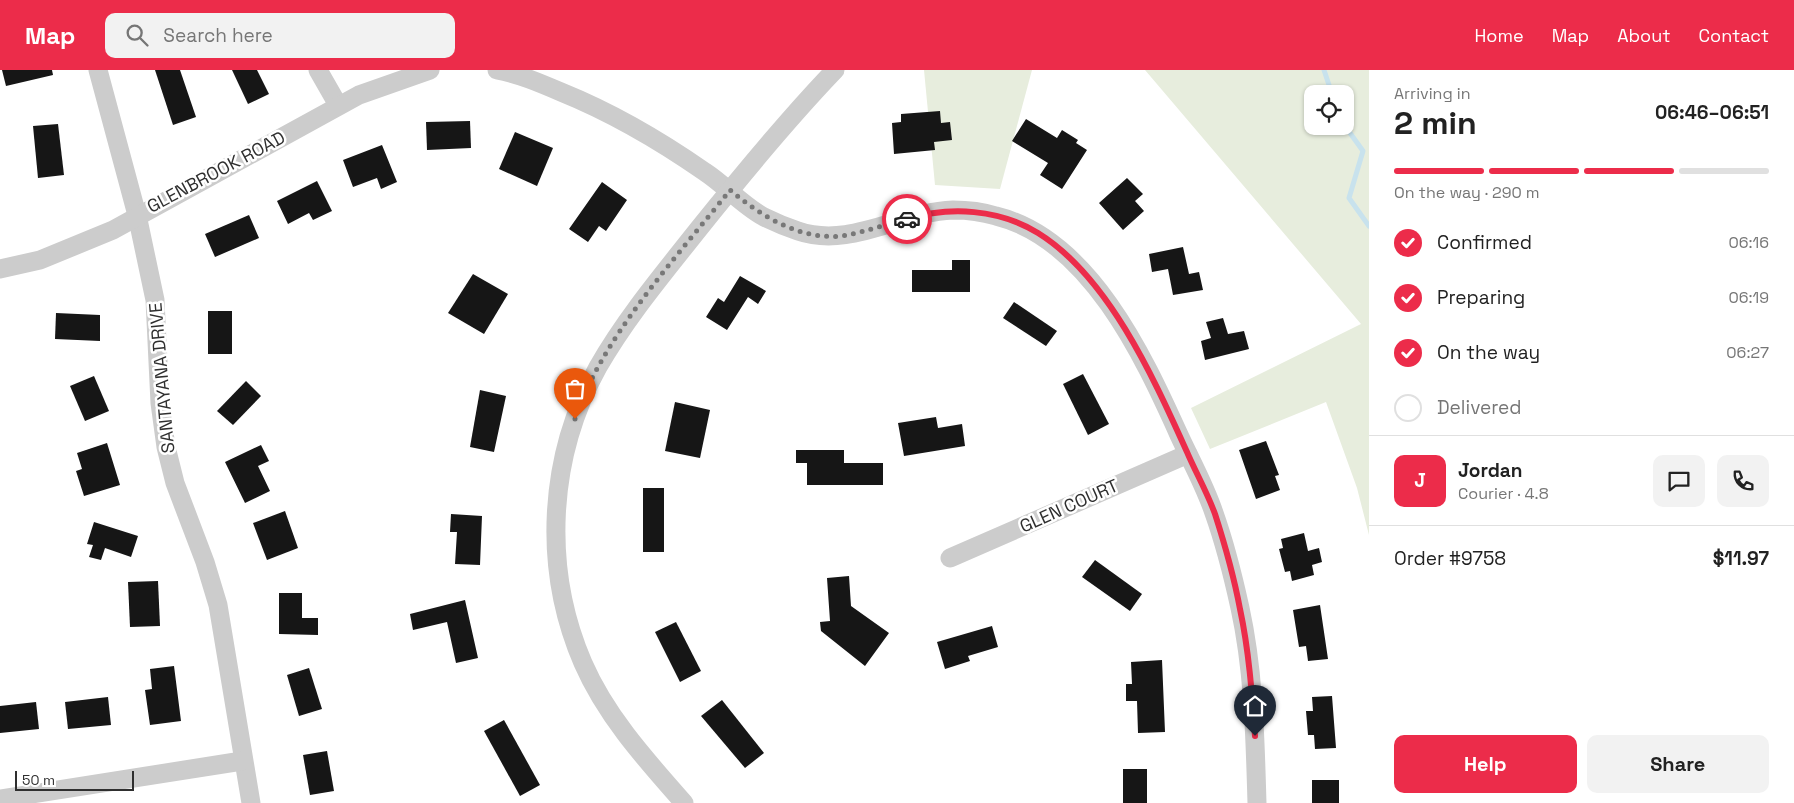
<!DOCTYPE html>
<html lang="en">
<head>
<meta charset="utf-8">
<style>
	body { margin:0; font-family:"Space Grotesk",sans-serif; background:#f2f2f2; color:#222; height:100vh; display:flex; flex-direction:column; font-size:19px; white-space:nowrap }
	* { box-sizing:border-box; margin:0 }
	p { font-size:16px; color:#767676 }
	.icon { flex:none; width:28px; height:28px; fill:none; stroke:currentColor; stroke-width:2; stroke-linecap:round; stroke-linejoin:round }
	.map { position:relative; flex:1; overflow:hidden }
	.side { display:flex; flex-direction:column; background:#fff; width:425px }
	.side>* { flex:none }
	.buttons { position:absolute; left:1304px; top:15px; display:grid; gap:10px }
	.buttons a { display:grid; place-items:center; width:50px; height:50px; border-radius:10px; background:#fff; box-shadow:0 1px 4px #0004; font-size:25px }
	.scale { position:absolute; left:15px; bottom:12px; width:119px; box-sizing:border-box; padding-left:5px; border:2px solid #2f2f2f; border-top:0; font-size:14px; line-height:18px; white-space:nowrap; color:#2f2f2f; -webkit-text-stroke:4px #fff; paint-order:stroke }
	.pin { position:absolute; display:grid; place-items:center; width:42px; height:42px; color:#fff; margin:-51px -21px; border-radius:50% 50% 50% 0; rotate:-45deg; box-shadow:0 0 5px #0007 }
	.pin .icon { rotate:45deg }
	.courier { position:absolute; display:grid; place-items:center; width:50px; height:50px; margin:-25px; border:4px solid #ec2c4a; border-radius:50%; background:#fff; color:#222; box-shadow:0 1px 6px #0007 }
	.head em { font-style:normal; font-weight:700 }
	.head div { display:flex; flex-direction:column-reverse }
	.head { display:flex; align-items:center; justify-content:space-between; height:85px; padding:0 25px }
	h1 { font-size:32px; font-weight:700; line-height:38px }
	.bar { display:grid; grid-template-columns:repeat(4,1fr); gap:8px 5px; align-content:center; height:60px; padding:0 25px }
	.bar i { height:6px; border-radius:4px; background:#e0e0e0 }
	.bar .current { background:#ec2c4a }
	.bar p { grid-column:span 4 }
	.line { display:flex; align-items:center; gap:12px; padding:0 25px; border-top:1px solid #e0e0e0 }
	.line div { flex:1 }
	.round { display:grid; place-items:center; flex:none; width:52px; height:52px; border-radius:10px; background:#f2f2f2 }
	ol { padding:0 25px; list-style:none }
	li { display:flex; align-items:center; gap:15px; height:55px }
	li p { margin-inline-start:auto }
	li .icon { padding:5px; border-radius:50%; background:#ec2c4a; color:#fff; stroke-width:4 }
	li:last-child { color:#767676 }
	li i { width:28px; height:28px; border:2px solid #e0e0e0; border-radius:50% }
	.action { display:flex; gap:10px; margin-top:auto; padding:10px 25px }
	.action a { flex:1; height:58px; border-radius:10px; background:#ec2c4a; color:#fff; font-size:20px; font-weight:700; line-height:58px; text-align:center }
	.action a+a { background:#f2f2f2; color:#222 }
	header { display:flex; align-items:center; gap:30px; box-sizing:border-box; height:70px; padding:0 25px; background:#ec2c4a; color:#fff }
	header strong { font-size:24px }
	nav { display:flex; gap:28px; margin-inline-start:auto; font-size:18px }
	.search { width:350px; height:45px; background:#f2f2f2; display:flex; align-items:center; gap:12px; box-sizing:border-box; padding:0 18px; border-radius:10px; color:#767676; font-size:19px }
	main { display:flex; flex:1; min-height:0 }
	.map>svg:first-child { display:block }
	.green { fill:#e7eddd; fill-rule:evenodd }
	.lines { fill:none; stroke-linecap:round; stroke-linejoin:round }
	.stream { stroke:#c8e2ed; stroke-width:5 }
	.building { fill:#161616 }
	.minor { stroke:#ccc; stroke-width:19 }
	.done { stroke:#787878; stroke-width:5; stroke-dasharray:0 9 }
	.route { stroke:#ec2c4a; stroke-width:6 }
	.labels { text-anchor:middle; stroke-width:5; stroke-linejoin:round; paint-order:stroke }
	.street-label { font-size:18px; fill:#2f2f2f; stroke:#fff }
</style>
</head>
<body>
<header>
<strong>Map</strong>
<div class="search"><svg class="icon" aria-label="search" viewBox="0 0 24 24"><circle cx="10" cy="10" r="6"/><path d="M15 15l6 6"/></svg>Search here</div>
<nav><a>Home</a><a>Map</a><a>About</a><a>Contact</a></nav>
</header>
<main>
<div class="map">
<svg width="1369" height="733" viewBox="0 0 1369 733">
	<rect width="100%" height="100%" fill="#fff"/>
	<g class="green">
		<path d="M 924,0 L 1032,0 L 1000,119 L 935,115 Z"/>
		<path d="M 1145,0 L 1369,0 L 1369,465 L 1357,418 L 1326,332 L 1210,379 L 1191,338 L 1361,254 ZM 1312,24 L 1345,24 L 1345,56 L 1312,56 Z"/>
	</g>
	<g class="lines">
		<g class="stream">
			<path d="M 1324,0 L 1332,24"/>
			<path d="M 1345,56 L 1363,81 L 1349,128 L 1369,156"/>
		</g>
	</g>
	<g class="building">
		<path d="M 2,0 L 52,0 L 53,5 L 6,16 Z"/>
		<path d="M 155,0 L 180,0 L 196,47 L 173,55 Z"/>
		<path d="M 232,0 L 257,0 L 269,24 L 248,34 Z"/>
		<path d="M 940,41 L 941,53 L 950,52 L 952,70 L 934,72 L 935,80 L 894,84 L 892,53 L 901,52 L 901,44 Z"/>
		<path d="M 1026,49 L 1057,68 L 1062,60 L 1078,70 L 1076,73 L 1087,80 L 1062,119 L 1040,105 L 1048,93 L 1012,71 Z"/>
		<path d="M 470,51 L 471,78 L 427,80 L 426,52 Z"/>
		<path d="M 58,54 L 64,105 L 38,108 L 33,56 Z"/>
		<path d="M 515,62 L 553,78 L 537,116 L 499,99 Z"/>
		<path d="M 382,75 L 397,112 L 381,119 L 377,108 L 353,117 L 343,90 Z"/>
		<path d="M 1127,108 L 1143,124 L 1135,131 L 1144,141 L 1123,160 L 1099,133 Z"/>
		<path d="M 317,111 L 332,141 L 313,150 L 309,143 L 288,154 L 277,131 Z"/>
		<path d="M 602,112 L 627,130 L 606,161 L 599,156 L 588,172 L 569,159 Z"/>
		<path d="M 249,145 L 259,168 L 215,187 L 205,164 Z"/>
		<path d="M 1183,177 L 1189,204 L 1199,202 L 1203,220 L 1173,225 L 1168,199 L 1152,202 L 1149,184 Z"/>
		<path d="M 952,190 L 970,190 L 970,222 L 912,222 L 912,200 L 952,200 Z"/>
		<path d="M 473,204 L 508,224 L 484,264 L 448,243 Z"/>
		<path d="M 740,206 L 766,221 L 758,234 L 748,227 L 727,260 L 706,247 L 718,228 L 724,232 Z"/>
		<path d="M 1014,232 L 1057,261 L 1046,276 L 1003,248 Z"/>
		<rect x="208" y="241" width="24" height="43"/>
		<path d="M 56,243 L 100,245 L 100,271 L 55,269 Z"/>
		<path d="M 1223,248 L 1228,264 L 1244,261 L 1249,279 L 1205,290 L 1201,271 L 1211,268 L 1206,252 Z"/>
		<path d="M 1083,304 L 1109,354 L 1088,365 L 1063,314 Z"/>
		<path d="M 94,306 L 109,341 L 85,351 L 70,316 Z"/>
		<path d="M 246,311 L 261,326 L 233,355 L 217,341 Z"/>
		<path d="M 480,320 L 506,326 L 494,382 L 470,377 Z"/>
		<path d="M 675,332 L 710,340 L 700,388 L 665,381 Z"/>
		<path d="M 936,347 L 938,358 L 962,354 L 965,376 L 904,386 L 898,353 Z"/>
		<path d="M 1266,371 L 1279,405 L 1275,406 L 1280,420 L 1256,429 L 1239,380 Z"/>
		<path d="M 107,373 L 120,415 L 84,426 L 76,401 L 82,399 L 77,383 Z"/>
		<path d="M 261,375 L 269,391 L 258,396 L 270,421 L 245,433 L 225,392 Z"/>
		<path d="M 796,380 L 844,380 L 844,393 L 883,393 L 883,415 L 807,415 L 807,393 L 796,393 Z"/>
		<rect x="643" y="418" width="21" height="64"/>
		<path d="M 285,441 L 298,478 L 267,490 L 253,453 Z"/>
		<path d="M 451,444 L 482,446 L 480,495 L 455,494 L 457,462 L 450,462 Z"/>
		<path d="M 94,452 L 138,466 L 131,487 L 105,478 L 101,490 L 89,487 L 93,475 L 87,474 Z"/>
		<path d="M 1304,463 L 1308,481 L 1319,478 L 1322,492 L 1312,495 L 1314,505 L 1292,511 L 1290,501 L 1285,502 L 1279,479 L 1283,478 L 1281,469 Z"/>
		<path d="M 1095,490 L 1142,524 L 1130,541 L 1082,507 Z"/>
		<path d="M 849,506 L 851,536 L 889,563 L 865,596 L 821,561 L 820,552 L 830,551 L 827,508 Z"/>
		<path d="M 158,511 L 160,556 L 130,557 L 128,512 Z"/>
		<path d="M 279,523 L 302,523 L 302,548 L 318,548 L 318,565 L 279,564 Z"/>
		<path d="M 465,530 L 478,588 L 456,593 L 447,552 L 413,560 L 410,544 Z"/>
		<path d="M 1320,535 L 1328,589 L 1308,591 L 1306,576 L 1299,577 L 1293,540 Z"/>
		<path d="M 676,552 L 701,601 L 680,612 L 655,562 Z"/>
		<path d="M 992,556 L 998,577 L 968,586 L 970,591 L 945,599 L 937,572 Z"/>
		<path d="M 1162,590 L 1165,662 L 1138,663 L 1137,631 L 1126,631 L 1126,614 L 1132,614 L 1131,592 Z"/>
		<path d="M 174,596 L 181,651 L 150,655 L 145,620 L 152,619 L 150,599 Z"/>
		<path d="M 309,598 L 322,639 L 299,646 L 287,605 Z"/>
		<path d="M 1332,626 L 1336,678 L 1315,679 L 1314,665 L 1308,665 L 1306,641 L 1313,641 L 1312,627 Z"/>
		<path d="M 108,627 L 111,655 L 68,659 L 65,632 Z"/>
		<path d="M 722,630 L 764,683 L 745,698 L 701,646 Z"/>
		<path d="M 36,632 L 39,659 L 0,663 L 0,636 Z"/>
		<path d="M 504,650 L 540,715 L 520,726 L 484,661 Z"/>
		<path d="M 327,681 L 334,721 L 310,725 L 303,685 Z"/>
		<rect x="1123" y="699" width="24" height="34"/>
		<rect x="1312" y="710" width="27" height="23"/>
	</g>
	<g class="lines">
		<g class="minor">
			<path d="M 98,0 L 137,145 L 155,230 L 160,333 L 166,377 L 175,413 L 205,492 L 218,535 L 251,733"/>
			<path d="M 318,0 L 338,35"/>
			<path d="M 497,0 C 519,4 540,13 561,22 C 613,43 659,70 705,102 C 725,115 742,135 764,147 C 774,152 786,157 798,161 C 850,179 901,142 953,140 C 967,140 983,142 996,146 C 1089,169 1143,285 1179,365 C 1191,391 1205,416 1214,443 C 1225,474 1233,506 1240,538 C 1254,602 1255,668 1257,733"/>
			<path d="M 0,199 L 40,190 L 113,160 L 359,25 L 430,0"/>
			<path d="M 950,488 L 1188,384"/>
			<path d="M 0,729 L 242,691"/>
			<path d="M 684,733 C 646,690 606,646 583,593 C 542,498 548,387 598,297 C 626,248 663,204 697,161 C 741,106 786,51 835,0"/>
		</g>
	</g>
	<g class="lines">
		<path class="done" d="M 575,349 C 602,267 676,188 730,120 C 762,147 804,173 848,165 C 867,161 887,154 907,149"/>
		<path class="route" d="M 907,149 C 950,136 999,139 1038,163 C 1109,207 1154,309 1187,382 C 1196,403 1207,422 1215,444 C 1225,475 1234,507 1240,539 C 1249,581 1252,624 1255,666"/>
	</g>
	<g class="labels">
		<g class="street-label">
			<text transform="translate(216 102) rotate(-28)" y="6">GLENBROOK ROAD</text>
			<text transform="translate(162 308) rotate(-95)" y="6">SANTAYANA DRIVE</text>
			<text transform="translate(1069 436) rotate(-24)" y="6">GLEN COURT</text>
		</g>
	</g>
</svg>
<div class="buttons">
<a><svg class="icon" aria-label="locate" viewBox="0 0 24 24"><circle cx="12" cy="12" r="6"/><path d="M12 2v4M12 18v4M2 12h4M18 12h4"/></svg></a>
</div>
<div class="scale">50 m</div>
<div class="pin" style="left:575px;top:349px;background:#ea580c"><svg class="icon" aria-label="bag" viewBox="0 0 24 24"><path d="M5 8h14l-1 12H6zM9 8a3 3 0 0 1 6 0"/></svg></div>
<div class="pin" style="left:1255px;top:666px;background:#1f2937"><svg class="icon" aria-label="home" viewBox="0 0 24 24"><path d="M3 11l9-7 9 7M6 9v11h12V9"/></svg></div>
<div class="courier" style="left:907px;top:149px"><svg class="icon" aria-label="car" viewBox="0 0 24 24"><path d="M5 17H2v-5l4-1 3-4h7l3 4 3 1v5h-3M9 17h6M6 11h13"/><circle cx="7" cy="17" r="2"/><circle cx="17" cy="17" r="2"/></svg></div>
</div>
<section class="side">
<div class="head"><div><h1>2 min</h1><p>Arriving in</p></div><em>06:46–06:51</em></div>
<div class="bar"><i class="current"></i><i class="current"></i><i class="current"></i><i></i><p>On the way · 290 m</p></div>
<ol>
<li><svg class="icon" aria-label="check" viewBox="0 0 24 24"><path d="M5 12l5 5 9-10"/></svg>Confirmed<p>06:16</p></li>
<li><svg class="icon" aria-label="check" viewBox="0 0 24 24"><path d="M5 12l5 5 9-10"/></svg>Preparing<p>06:19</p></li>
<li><svg class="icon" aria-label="check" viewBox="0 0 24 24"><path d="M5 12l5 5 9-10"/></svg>On the way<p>06:27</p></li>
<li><i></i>Delivered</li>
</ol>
<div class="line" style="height:90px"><b class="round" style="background:#ec2c4a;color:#fff">J</b><div><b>Jordan</b><p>Courier · 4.8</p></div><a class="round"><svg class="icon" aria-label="chat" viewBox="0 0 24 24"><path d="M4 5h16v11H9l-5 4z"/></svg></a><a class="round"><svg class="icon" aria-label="phone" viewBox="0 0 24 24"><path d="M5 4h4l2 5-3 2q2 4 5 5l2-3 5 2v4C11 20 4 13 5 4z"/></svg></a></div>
<div class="line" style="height:65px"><div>Order #9758</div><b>$11.97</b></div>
<div class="action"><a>Help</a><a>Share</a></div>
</section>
</main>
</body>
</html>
